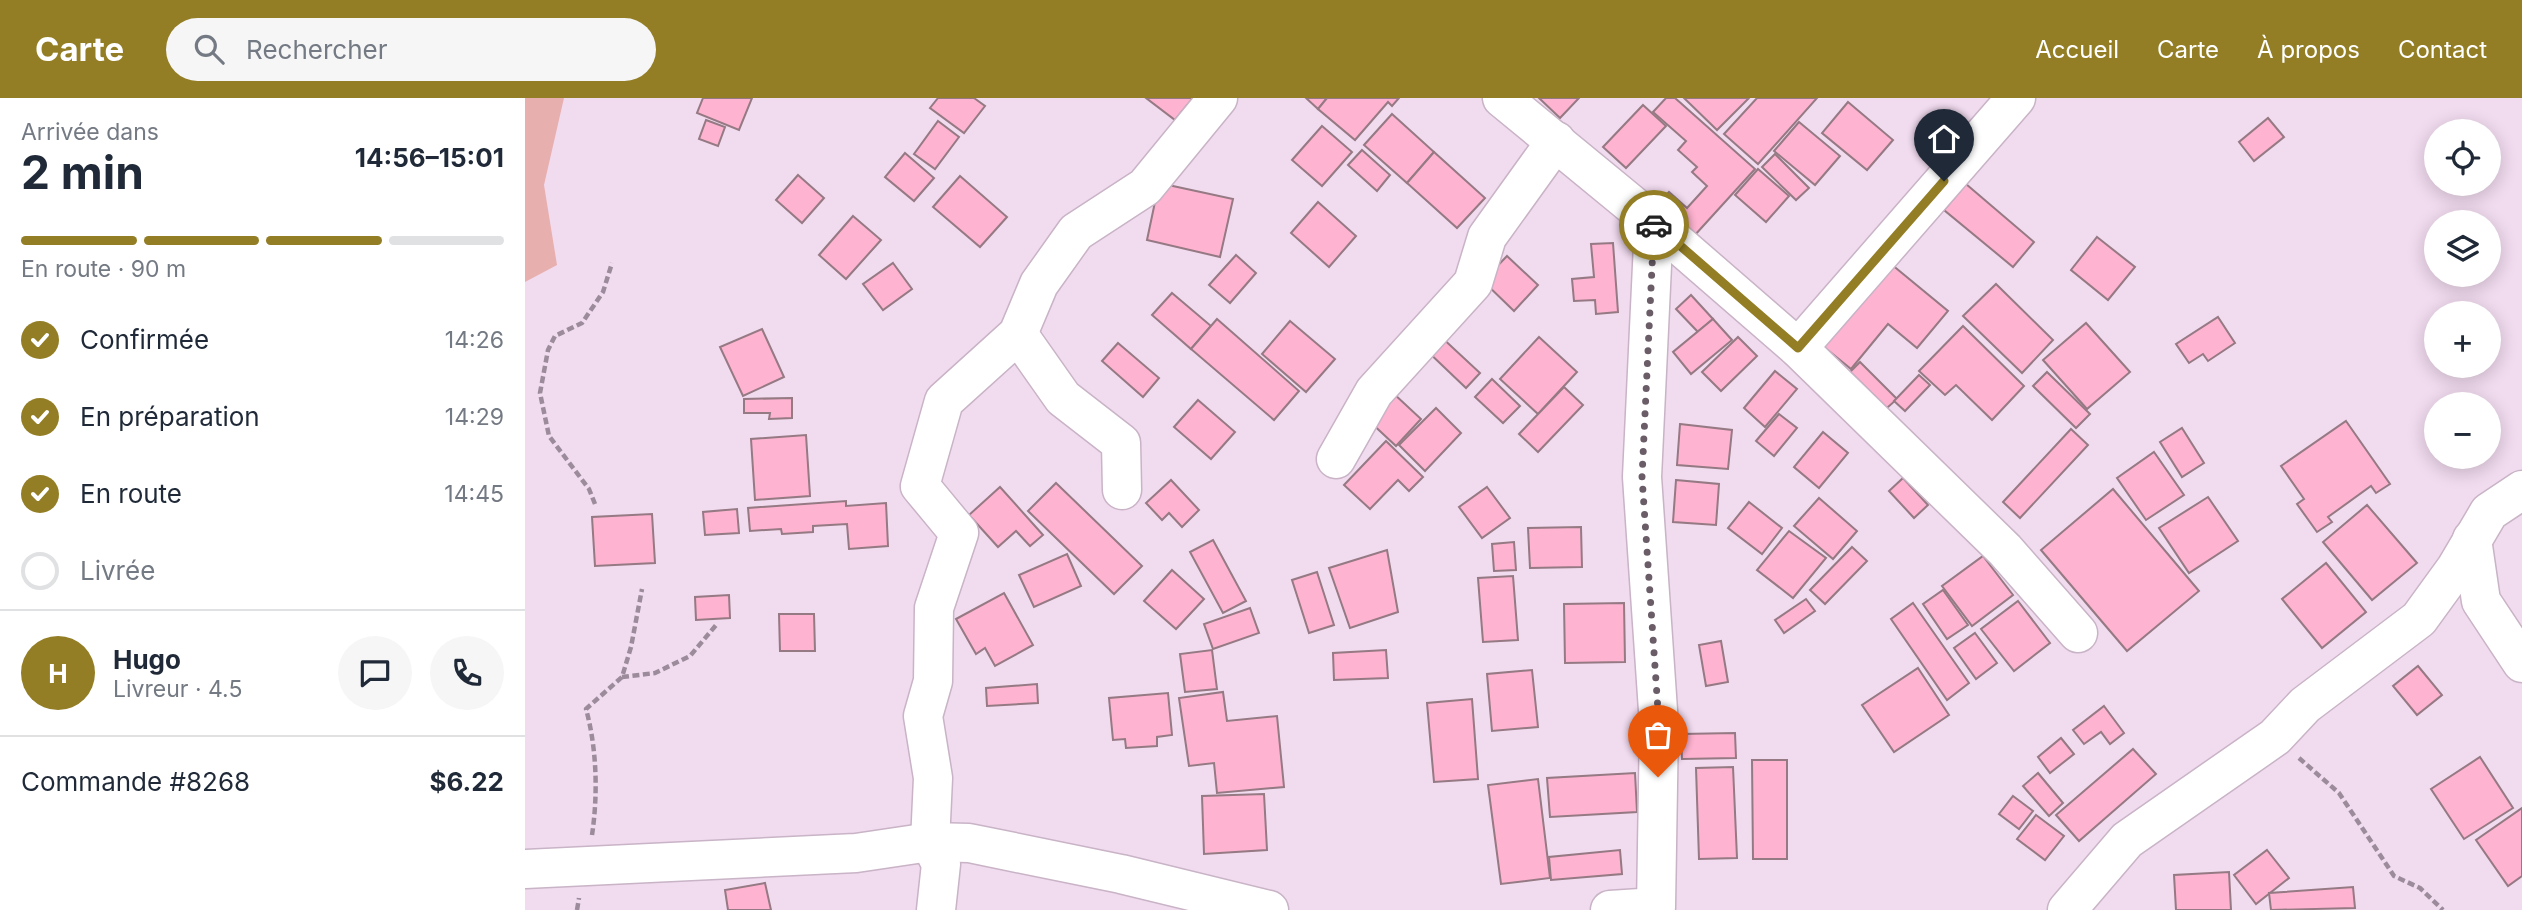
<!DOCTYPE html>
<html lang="fr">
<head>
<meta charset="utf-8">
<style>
	body { margin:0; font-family:Inter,sans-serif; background:#f6f6f7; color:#1f2937; height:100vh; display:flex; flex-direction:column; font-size:26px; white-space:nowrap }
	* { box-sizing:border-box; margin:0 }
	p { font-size:23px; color:#747a83 }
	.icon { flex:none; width:38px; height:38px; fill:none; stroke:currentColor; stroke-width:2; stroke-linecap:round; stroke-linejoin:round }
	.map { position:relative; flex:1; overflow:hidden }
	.panel { display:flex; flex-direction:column; background:#fff; width:525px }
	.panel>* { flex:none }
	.controls { position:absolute; left:1899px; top:21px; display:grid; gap:14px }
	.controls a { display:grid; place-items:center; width:77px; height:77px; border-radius:50%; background:#fff; box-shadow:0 4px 18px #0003; font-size:35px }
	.pin { position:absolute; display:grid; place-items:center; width:60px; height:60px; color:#fff; margin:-72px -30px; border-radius:50% 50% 50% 0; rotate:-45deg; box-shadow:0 0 7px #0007 }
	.pin .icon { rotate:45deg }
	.courier { position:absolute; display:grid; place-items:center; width:70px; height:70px; margin:-35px; border:5px solid #937e25; border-radius:50%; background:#fff; color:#222; box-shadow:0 2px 9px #0007 }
	.head em { font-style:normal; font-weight:700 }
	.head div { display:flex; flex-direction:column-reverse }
	.head { display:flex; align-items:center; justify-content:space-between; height:119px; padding:0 21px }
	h1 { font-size:46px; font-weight:700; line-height:52px }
	.bar { display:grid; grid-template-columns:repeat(4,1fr); gap:10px 7px; align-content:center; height:84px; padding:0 21px }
	.bar i { height:9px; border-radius:5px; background:#e0e1e3 }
	.bar .current { background:#937e25 }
	.bar p { grid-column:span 4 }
	.line { display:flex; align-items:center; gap:18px; padding:0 21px; border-top:2px solid #e0e1e3 }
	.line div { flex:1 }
	.round { display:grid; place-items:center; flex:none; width:74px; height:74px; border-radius:37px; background:#f6f6f7 }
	ol { padding:0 21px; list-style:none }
	li { display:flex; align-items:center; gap:21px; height:77px }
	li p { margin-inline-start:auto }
	li .icon { padding:7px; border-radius:50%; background:#937e25; color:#fff; stroke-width:4 }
	li:last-child { color:#747a83 }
	li i { width:38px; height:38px; border:4px solid #e0e1e3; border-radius:50% }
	header { display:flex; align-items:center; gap:42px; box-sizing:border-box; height:98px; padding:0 35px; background:#937e25; color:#fff }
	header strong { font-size:33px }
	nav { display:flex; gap:38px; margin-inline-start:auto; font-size:24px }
	.search { width:490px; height:63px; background:#f6f6f7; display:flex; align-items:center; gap:18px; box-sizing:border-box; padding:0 24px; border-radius:38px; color:#747a83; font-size:26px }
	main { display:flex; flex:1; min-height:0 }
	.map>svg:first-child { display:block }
	.green { fill:#e7afae }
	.building { fill:#feb3d0; stroke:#957983; stroke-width:2 }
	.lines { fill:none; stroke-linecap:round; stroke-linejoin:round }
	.minor-casing { stroke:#c9b3c6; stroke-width:41 }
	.path { stroke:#9c8c9b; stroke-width:4.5; stroke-dasharray:7 3.5; stroke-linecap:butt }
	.minor { stroke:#fff; stroke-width:38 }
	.done { stroke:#6a5d68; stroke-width:7; stroke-dasharray:0 12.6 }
	.route { stroke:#937e25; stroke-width:9 }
</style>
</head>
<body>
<header>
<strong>Carte</strong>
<div class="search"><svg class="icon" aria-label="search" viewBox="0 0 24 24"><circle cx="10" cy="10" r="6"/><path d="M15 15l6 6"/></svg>Rechercher</div>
<nav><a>Accueil</a><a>Carte</a><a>À propos</a><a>Contact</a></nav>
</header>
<main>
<section class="panel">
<div class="head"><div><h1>2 min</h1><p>Arrivée dans</p></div><em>14:56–15:01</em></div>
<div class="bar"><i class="current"></i><i class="current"></i><i class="current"></i><i></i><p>En route · 90 m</p></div>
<ol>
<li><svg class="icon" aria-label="check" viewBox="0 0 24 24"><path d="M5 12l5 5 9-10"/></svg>Confirmée<p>14:26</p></li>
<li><svg class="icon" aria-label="check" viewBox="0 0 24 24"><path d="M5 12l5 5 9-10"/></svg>En préparation<p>14:29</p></li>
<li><svg class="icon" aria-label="check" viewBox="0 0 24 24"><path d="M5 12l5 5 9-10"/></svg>En route<p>14:45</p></li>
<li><i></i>Livrée</li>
</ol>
<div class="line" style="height:126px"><b class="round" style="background:#937e25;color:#fff">H</b><div><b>Hugo</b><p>Livreur · 4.5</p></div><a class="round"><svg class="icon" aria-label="chat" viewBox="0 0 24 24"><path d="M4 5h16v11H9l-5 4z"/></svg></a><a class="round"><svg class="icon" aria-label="phone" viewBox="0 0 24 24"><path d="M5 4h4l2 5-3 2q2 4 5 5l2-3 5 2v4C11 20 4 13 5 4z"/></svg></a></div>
<div class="line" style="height:91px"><div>Commande #8268</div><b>$6.22</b></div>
</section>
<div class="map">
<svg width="1997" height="812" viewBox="0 0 1997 812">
	<rect width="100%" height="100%" fill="#f1dbef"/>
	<path class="green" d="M 0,0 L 39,0 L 19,87 L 32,167 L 0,184 Z"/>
	<g class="building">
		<path d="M 178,0 L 227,0 L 214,32 L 172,15 Z"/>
		<path d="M 413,0 L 449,0 L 460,8 L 439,35 L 405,10 Z"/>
		<path d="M 621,0 L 668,0 L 650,22 Z"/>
		<path d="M 781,0 L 802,0 L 793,11 Z"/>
		<path d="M 802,0 L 874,0 L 867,8 L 863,4 L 830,42 L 793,11 Z"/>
		<path d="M 1014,0 L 1054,0 L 1035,20 Z"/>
		<path d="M 1141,0 L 1150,0 L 1230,71 L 1169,138 L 1133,106 L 1144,94 L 1162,110 L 1182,88 L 1167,74 L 1172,69 L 1153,52 L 1161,43 L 1128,14 Z"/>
		<path d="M 1159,0 L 1224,0 L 1192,32 Z"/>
		<path d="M 1232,0 L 1292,0 L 1233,66 L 1199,36 Z"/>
		<path d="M 1323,4 L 1368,42 L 1342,72 L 1297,35 Z"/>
		<path d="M 1118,7 L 1141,28 L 1101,70 L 1078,49 Z"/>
		<path d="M 867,16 L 909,54 L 882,85 L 839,47 Z"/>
		<path d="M 1743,20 L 1759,39 L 1729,63 L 1714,44 Z"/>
		<path d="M 181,22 L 200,29 L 193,48 L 174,41 Z"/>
		<path d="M 413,23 L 434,39 L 410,71 L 389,56 Z"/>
		<path d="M 1274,24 L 1315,58 L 1290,87 L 1249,53 Z"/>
		<path d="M 797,28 L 827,54 L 797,88 L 767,62 Z"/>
		<path d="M 837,52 L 865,77 L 852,93 L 823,67 Z"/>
		<path d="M 909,54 L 960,100 L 932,130 L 882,85 Z"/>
		<path d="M 380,55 L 409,80 L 389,103 L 360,79 Z"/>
		<path d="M 1250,56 L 1284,90 L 1271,102 L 1237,69 Z"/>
		<path d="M 1233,71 L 1264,98 L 1241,124 L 1210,97 Z"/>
		<path d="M 273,77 L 299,100 L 277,125 L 251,102 Z"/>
		<path d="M 435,78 L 482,119 L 455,149 L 408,109 Z"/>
		<path d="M 634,85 L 708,101 L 695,159 L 622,142 Z"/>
		<path d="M 1441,86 L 1509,144 L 1488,169 L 1419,112 Z"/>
		<path d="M 793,104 L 831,138 L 804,169 L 766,135 Z"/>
		<path d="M 328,118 L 356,142 L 321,181 L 294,157 Z"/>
		<path d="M 1572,139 L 1610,169 L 1583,202 L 1546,172 Z"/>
		<path d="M 1088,145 L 1093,214 L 1071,216 L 1070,202 L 1049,203 L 1047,181 L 1069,179 L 1066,146 Z"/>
		<path d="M 711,157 L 731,175 L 705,205 L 684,187 Z"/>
		<path d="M 982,158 L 1013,187 L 989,213 L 958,183 Z"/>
		<path d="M 368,165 L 387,191 L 358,212 L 338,186 Z"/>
		<path d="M 1366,166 L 1423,213 L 1392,250 L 1363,226 L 1326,271 L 1299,249 Z"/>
		<path d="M 1471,186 L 1528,242 L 1497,275 L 1438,218 Z"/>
		<path d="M 647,195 L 686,228 L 666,251 L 627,217 Z"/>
		<path d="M 1166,197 L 1188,221 L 1173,234 L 1151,211 Z"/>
		<path d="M 1693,219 L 1710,245 L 1683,263 L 1678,256 L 1664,265 L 1651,246 Z"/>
		<path d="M 692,221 L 774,293 L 749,322 L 666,251 Z"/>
		<path d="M 1188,221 L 1207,242 L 1166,276 L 1148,254 Z"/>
		<path d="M 765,223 L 810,261 L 781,294 L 737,256 Z"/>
		<path d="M 1561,225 L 1605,274 L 1562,311 L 1518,262 Z"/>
		<path d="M 1438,228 L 1499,288 L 1467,322 L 1431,287 L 1420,297 L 1394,273 Z"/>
		<path d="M 237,231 L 259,279 L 218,298 L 195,249 Z"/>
		<path d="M 913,236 L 955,275 L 941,290 L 899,250 Z"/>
		<path d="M 1014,239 L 1052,274 L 1013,316 L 975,281 Z"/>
		<path d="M 1213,239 L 1232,258 L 1196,293 L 1177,274 Z"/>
		<path d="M 593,245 L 634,280 L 618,299 L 577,263 Z"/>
		<path d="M 1335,264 L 1372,301 L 1362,310 L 1325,274 Z"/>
		<path d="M 1250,273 L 1272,291 L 1240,329 L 1219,310 Z"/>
		<path d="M 1522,274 L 1565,316 L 1551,330 L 1508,288 Z"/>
		<path d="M 1394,277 L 1405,287 L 1380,313 L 1369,303 Z"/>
		<path d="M 967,281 L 995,308 L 978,325 L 950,299 Z"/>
		<path d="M 1039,289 L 1058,307 L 1013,354 L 994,336 Z"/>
		<path d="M 868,295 L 896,321 L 871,348 L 843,322 Z"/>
		<path d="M 267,300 L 267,320 L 244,321 L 245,315 L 219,315 L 219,301 Z"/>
		<path d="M 673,302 L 710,334 L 686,361 L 649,329 Z"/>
		<path d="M 911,310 L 936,335 L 900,373 L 874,347 Z"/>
		<path d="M 1254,316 L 1272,330 L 1249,358 L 1231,343 Z"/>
		<path d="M 1821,323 L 1865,386 L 1851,395 L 1846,388 L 1803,419 L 1807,424 L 1792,434 L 1772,406 L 1779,401 L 1756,368 Z"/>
		<path d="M 1155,326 L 1207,332 L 1203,371 L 1152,367 Z"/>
		<path d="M 1657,330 L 1679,365 L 1657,379 L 1635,344 Z"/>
		<path d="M 1546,331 L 1563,347 L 1495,420 L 1478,404 Z"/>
		<path d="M 1298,334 L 1323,355 L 1294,390 L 1269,369 Z"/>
		<path d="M 281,337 L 285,398 L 230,402 L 226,341 Z"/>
		<path d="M 861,343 L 898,379 L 884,393 L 873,382 L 845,411 L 819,387 Z"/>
		<path d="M 1629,354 L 1659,397 L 1621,422 L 1592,380 Z"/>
		<path d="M 1378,380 L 1403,407 L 1389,420 L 1364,393 Z"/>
		<path d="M 646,382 L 674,412 L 657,429 L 644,415 L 637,422 L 621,405 Z"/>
		<path d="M 1151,382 L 1194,386 L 1191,427 L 1148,424 Z"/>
		<path d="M 531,385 L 617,468 L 589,496 L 503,413 Z"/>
		<path d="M 475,389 L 518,437 L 505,448 L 491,433 L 473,449 L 444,417 Z"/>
		<path d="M 962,389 L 985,420 L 957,440 L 934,409 Z"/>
		<path d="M 1588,391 L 1674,493 L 1602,553 L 1516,452 Z"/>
		<path d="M 1683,399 L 1713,443 L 1664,475 L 1634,430 Z"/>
		<path d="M 1294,400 L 1332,433 L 1308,461 L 1269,428 Z"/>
		<path d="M 321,403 L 321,408 L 361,405 L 363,448 L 324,451 L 322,426 L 288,428 L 288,434 L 257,436 L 256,431 L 225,433 L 223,410 Z"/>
		<path d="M 1224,404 L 1257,430 L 1237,456 L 1203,430 Z"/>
		<path d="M 1842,407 L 1892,465 L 1847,502 L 1798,444 Z"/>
		<path d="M 212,411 L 214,435 L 180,437 L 178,414 Z"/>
		<path d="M 127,416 L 130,465 L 70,468 L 67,419 Z"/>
		<path d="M 1056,429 L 1057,469 L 1005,470 L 1003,430 Z"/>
		<path d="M 1264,433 L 1301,460 L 1268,500 L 1232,472 Z"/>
		<path d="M 688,442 L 721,503 L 698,515 L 665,454 Z"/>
		<path d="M 989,444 L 991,472 L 969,473 L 967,446 Z"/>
		<path d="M 1327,449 L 1342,463 L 1300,506 L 1285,492 Z"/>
		<path d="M 862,452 L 873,514 L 825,530 L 804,470 Z"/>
		<path d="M 542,456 L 556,488 L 509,509 L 494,477 Z"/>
		<path d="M 1458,458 L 1488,497 L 1447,528 L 1417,488 Z"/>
		<path d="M 1801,465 L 1841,514 L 1797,550 L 1757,501 Z"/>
		<path d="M 647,472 L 679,501 L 651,531 L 619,503 Z"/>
		<path d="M 792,474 L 809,527 L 784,535 L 767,482 Z"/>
		<path d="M 988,478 L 993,542 L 958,544 L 953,480 Z"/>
		<path d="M 1418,492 L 1443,527 L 1422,541 L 1398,506 Z"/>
		<path d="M 479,495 L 508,547 L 470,568 L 460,550 L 451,556 L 431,521 Z"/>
		<path d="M 204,497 L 205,520 L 171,522 L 170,499 Z"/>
		<path d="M 1281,501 L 1290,513 L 1259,535 L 1250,522 Z"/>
		<path d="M 1493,503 L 1525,545 L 1489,573 L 1456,531 Z"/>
		<path d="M 1099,505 L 1100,564 L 1040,565 L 1039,506 Z"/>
		<path d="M 1388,505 L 1444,585 L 1422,602 L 1366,521 Z"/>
		<path d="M 725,510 L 734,535 L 688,551 L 679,526 Z"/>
		<path d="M 254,516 L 289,516 L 290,553 L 255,553 Z"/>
		<path d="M 1450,535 L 1472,565 L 1451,581 L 1429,550 Z"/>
		<path d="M 1196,543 L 1203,584 L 1181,588 L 1174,547 Z"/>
		<path d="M 687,552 L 692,591 L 660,594 L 655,556 Z"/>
		<path d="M 861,552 L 863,580 L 809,582 L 808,555 Z"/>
		<path d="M 1893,568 L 1917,597 L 1892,617 L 1868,588 Z"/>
		<path d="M 1393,570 L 1424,617 L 1369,654 L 1337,607 Z"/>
		<path d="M 1007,572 L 1013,629 L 967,633 L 962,576 Z"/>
		<path d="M 512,586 L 513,605 L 462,608 L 461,590 Z"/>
		<path d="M 698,594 L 702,623 L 752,618 L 759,689 L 692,695 L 689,665 L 664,668 L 654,600 Z"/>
		<path d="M 643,595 L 647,637 L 632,639 L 632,648 L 601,650 L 600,641 L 588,642 L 584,600 Z"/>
		<path d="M 947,601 L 953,681 L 909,684 L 902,605 Z"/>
		<path d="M 1579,608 L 1599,635 L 1585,646 L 1576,634 L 1559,646 L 1548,632 Z"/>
		<path d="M 1210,635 L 1211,660 L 1157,661 L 1156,636 Z"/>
		<path d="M 1536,640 L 1549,656 L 1525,675 L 1513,659 Z"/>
		<path d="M 1608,651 L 1631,676 L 1554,743 L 1531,717 Z"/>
		<path d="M 1955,659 L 1988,710 L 1939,741 L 1906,691 Z"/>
		<path d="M 1227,662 L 1262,662 L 1262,761 L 1228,761 Z"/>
		<path d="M 1208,669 L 1212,760 L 1174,761 L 1171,670 Z"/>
		<path d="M 1110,675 L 1112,714 L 1025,719 L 1022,680 Z"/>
		<path d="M 1513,675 L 1538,705 L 1524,718 L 1498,688 Z"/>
		<path d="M 1013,681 L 1025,780 L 976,786 L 963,687 Z"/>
		<path d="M 739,696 L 742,752 L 679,756 L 677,698 Z"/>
		<path d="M 1488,698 L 1508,713 L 1494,731 L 1474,716 Z"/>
		<path d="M 1997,710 L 1997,778 L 1983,788 L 1951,742 Z"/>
		<path d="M 1511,717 L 1539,738 L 1520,762 L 1492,741 Z"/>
		<path d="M 1095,752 L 1097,776 L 1026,782 L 1024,759 Z"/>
		<path d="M 1742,752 L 1764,780 L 1731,806 L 1709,777 Z"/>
		<path d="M 1704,774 L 1706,812 L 1651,812 L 1649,777 Z"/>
		<path d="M 240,785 L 246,812 L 203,812 L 200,792 Z"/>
		<path d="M 1828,789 L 1830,810 L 1746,812 L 1744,795 Z"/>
	</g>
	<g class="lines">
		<g class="minor-casing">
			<g id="minor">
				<path d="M 977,0 L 1129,125 L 1273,250 L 1480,452 L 1553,535"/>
				<path d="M 493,236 L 538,300 L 596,345 L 597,392"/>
				<path d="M 1273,250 L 1491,0"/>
				<path d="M 811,361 L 849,294 L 948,185 L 962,139 L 1031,43"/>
				<path d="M 1947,441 L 1956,503 L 1997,565"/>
				<path d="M 0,771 L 331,755 L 405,744 L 444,745 L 596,776 L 744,812"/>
				<path d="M 411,812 L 416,766 L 405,744 L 408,680 L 398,618 L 408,583 L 409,510 L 434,435 L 395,388 L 419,303 L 493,236 L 514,186 L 551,134 L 620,89 L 693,0"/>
				<path d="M 1085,812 L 1131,809 L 1134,627 L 1117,379 L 1129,125"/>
				<path d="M 1542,812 L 1602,742 L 1750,639 L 1780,607 L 1894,521 L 1931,470 L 1964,414 L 1997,392"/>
			</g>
		</g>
		<g class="path">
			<path d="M 70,406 L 64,391 L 24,338 L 15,295 L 23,252 L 30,238 L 57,225 L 78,194 L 87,165"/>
			<path d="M 97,579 L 130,575 L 165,558 L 192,526"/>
			<path d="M 1774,660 L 1814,695 L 1869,778 L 1895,790 L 1918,812"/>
			<path d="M 67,737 C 73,697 72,651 61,611 L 97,579 L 106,549 L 117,491"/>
			<path d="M 52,812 L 54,800"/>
		</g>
		<use href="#minor" class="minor"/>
	</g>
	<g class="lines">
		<path class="done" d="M 1129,127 L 1117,379 L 1134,627 L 1133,679"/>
		<path class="route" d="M 1129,127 L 1129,125 L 1273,250 L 1419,83"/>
	</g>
</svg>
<div class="controls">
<a><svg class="icon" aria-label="locate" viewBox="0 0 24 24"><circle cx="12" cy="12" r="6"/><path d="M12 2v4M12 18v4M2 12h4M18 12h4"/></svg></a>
<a><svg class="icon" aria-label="layers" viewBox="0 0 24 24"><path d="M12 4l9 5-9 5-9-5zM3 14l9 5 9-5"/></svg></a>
<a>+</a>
<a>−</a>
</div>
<div class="pin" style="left:1133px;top:679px;background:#ea580c"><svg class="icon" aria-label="bag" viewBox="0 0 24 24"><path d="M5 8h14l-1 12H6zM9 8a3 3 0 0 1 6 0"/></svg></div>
<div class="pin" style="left:1419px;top:83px;background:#1f2937"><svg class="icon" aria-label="home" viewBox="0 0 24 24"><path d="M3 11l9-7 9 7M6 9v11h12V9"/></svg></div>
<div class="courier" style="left:1129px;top:127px"><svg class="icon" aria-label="car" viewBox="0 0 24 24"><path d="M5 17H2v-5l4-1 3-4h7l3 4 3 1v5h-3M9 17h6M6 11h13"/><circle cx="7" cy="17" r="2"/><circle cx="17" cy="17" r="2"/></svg></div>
</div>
</main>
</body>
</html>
